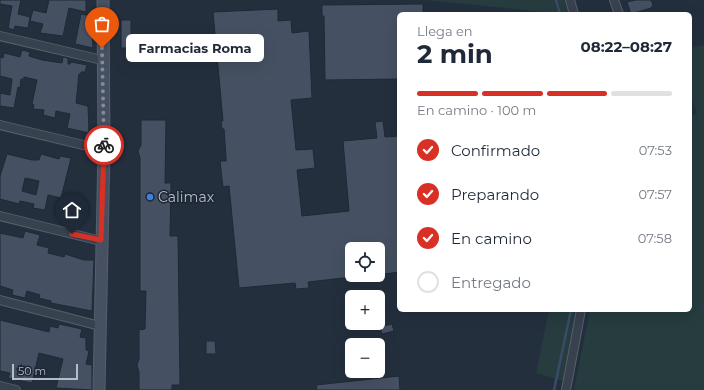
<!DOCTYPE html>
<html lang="es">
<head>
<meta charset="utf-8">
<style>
	body { margin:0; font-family:Montserrat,sans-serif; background:#f2f2f3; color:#1f2937; height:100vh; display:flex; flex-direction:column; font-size:15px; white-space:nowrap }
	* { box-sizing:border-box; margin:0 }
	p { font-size:13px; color:#747a83 }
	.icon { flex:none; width:22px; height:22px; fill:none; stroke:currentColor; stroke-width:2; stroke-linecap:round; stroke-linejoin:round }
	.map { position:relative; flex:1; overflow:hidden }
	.details { position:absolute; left:397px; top:12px; width:295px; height:300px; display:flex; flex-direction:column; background:#fff; border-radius:6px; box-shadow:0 4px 16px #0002 }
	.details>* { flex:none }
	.fabs { position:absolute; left:345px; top:242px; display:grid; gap:8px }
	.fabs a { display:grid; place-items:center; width:40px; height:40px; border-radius:6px; background:#fff; box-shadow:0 4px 16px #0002; font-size:20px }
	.scale { position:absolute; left:12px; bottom:10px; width:66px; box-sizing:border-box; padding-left:4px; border:2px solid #b4bcc9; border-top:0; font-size:11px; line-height:14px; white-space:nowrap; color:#b4bcc9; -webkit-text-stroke:3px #1d2633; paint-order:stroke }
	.pin { position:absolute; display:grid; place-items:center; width:34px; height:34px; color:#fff; margin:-41px -17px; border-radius:50% 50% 50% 0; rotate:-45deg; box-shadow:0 0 4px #0007 }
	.pin .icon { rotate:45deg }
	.courier { position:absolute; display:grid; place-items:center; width:40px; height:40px; margin:-20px; border:3px solid #d93025; border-radius:50%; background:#fff; color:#222; box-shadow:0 1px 5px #0007 }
	.bubble { position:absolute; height:28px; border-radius:6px; background:#fff; box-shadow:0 4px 16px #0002; font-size:13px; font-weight:700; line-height:28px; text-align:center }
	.headline em { font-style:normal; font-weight:700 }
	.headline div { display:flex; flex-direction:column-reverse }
	.headline { display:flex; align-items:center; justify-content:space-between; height:68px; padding:0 20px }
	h1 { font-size:26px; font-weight:700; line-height:30px }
	.bar { display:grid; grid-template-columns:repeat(4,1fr); gap:6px 4px; align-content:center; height:48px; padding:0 20px }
	.bar i { height:5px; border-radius:3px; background:#e0e1e3 }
	.bar .active { background:#d93025 }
	.bar p { grid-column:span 4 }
	ol { padding:0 20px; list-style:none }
	li { display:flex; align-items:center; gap:12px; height:44px }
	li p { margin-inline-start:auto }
	li .icon { padding:4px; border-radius:50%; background:#d93025; color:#fff; stroke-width:4 }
	li:last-child { color:#747a83 }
	li i { width:22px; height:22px; border:2px solid #e0e1e3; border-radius:50% }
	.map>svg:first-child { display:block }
	.green { fill:#263c3f }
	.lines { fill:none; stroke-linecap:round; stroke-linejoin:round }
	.stream { stroke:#394c67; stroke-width:2.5 }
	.building { fill:#455162; stroke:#1f2835; fill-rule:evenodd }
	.minor-casing { stroke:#565f6c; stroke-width:10 }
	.secondary-casing { stroke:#565f6c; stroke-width:13 }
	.minor { stroke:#38414e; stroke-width:8 }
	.secondary { stroke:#465061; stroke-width:11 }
	.done { stroke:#828b98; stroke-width:4; stroke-dasharray:0 7.2 }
	.route { stroke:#d93025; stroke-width:5 }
	.shop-dot { fill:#3f7fe0; stroke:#1d2633; stroke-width:1.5 }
	.labels { text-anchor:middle; stroke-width:3; stroke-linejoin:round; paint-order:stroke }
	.poi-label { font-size:14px; fill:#b4bcc9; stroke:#1d2633; text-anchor:start }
</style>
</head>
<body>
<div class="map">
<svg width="704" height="390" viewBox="0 0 704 390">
	<rect width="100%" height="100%" fill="#242f3e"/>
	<g class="green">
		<path d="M 426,0 L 570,0 L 574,14 L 544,14 L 543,12 Z"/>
		<path d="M 704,45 L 704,390 L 574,390 L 590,310 L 690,310 L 690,117 L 697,113 L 690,94 L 690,48 Z"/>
		<path d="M 549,310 L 581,310 L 568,382 L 536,373 Z"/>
	</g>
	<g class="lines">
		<g class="stream">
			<path d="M 556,0 L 560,14"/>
			<path d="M 554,390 L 571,310"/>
		</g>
	</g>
	<g class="building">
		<path d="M 0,0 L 21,0 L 18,14 L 30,17 L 28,28 L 15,26 L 14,30 L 8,28 L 12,6 L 0,4 Z"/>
		<path d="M 49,0 L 86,0 L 86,12 L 69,8 L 63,36 L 40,33 L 43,24 L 30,21 L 33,10 L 46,13 Z"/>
		<path d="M 636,0 L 651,0 L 653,5 L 651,8 L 631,14 L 627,2 Z"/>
		<path d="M 423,4 L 423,14 L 399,14 L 399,79 L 325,80 L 324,16 L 322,16 L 322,5 Z"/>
		<path d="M 278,9 L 278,21 L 291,20 L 292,33 L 309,31 L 312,98 L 291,100 L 296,150 L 313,149 L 315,168 L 297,170 L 302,216 L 349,211 L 343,141 L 377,138 L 375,122 L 383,121 L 385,137 L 399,136 L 399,272 L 378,275 L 378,249 L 352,249 L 352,277 L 308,282 L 309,288 L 296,289 L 295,283 L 239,288 L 229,186 L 223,187 L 220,161 L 226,161 L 226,157 L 224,129 L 222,129 L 221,121 L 223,121 L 213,12 Z"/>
		<path d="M 81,14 L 91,16 L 93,48 L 75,44 Z"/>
		<rect x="121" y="20" width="10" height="28"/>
		<path d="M 22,50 L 30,52 L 29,56 L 42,60 L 62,63 L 63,57 L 68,58 L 68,64 L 70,64 L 71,62 L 87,65 L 85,72 L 81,72 L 81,74 L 79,74 L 76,103 L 88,106 L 89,133 L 67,128 L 70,114 L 56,111 L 55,118 L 43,115 L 44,110 L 33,109 L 34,105 L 32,104 L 37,80 L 24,77 L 23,80 L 21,79 L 20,88 L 18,87 L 14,108 L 0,106 L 0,93 L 10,95 L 12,79 L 0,76 L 0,57 L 3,58 L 4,53 L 20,57 Z"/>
		<path d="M 141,120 L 166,120 L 165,183 L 171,183 L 170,236 L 178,236 L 180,385 L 172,385 L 172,390 L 139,390 L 139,372 L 137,365 L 139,359 L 139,330 L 145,329 L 146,291 L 140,291 L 140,158 L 138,151 L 141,145 Z"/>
		<path d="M 7,154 L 32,160 L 39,160 L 41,154 L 59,159 L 60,156 L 71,158 L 61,198 L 48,195 L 45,210 L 33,208 L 34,204 L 20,201 L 19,204 L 0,199 L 0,176 ZM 25,178 L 39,181 L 36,195 L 22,191 Z"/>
		<path d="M 25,231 L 40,235 L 37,245 L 49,248 L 48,253 L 64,257 L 65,254 L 84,260 L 94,260 L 92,311 L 51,303 L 51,301 L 39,298 L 40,295 L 27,291 L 25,298 L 12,295 L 13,290 L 0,286 L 0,233 L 23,238 Z"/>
		<path d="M 0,320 L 49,332 L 50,326 L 58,328 L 59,324 L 82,329 L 80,337 L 86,338 L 86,350 L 89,351 L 86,364 L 92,365 L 92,390 L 56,388 L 63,359 L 39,353 L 32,383 L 8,378 L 10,373 L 0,371 Z"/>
		<path d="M 392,324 L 394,331 L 382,334 L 380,327 Z"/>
		<path d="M 206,341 L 215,341 L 216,354 L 206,354 Z"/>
		<path d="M 399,376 L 400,390 L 317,390 L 316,385 Z"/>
	</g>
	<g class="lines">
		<g class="minor-casing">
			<g id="minor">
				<path d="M 570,0 L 574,14"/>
				<path d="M 614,0 L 619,14"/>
				<path d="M 0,36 L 102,60"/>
				<path d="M 0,125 L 104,150"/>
				<path d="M 0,216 L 101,241"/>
				<path d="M 0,300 L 100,326"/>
				<path d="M 0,386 L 16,390"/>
				<path d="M 566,390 L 581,310"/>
			</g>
		</g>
		<g class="secondary-casing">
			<path id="secondary" d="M 99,390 L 104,150 L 103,0"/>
		</g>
		<use href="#minor" class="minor"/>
		<use href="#secondary" class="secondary"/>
	</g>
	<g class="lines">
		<path class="done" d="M 102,48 L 104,145"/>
		<path class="route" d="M 72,234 L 101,240 L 104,145"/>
	</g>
	<circle class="shop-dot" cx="150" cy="197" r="4"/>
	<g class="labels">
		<g class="poi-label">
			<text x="158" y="202">Calimax</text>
		</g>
	</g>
</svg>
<div class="fabs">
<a><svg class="icon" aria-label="locate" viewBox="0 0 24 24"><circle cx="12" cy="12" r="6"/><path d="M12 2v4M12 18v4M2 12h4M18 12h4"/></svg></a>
<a>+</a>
<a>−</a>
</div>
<div class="scale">50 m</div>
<div class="pin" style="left:102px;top:48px;background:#ea580c"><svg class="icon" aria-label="bag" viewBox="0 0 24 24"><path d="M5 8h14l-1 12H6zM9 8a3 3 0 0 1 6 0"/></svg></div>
<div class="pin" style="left:72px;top:234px;background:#1f2937"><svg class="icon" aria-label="home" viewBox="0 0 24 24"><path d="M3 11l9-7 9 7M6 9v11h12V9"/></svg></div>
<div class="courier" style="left:104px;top:145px"><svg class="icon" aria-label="bike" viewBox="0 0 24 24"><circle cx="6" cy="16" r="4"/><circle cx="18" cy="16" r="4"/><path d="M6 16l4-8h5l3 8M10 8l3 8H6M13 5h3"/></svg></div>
<div class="bubble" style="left:126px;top:34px;width:138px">Farmacias Roma</div>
<section class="details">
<div class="headline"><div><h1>2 min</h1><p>Llega en</p></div><em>08:22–08:27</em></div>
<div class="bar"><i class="active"></i><i class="active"></i><i class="active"></i><i></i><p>En camino · 100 m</p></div>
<ol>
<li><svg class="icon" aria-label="check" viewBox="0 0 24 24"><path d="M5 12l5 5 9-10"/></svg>Confirmado<p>07:53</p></li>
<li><svg class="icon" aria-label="check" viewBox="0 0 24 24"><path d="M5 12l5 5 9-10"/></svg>Preparando<p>07:57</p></li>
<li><svg class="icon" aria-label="check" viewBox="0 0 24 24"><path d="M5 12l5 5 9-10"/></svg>En camino<p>07:58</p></li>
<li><i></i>Entregado</li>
</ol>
</section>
</div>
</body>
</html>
